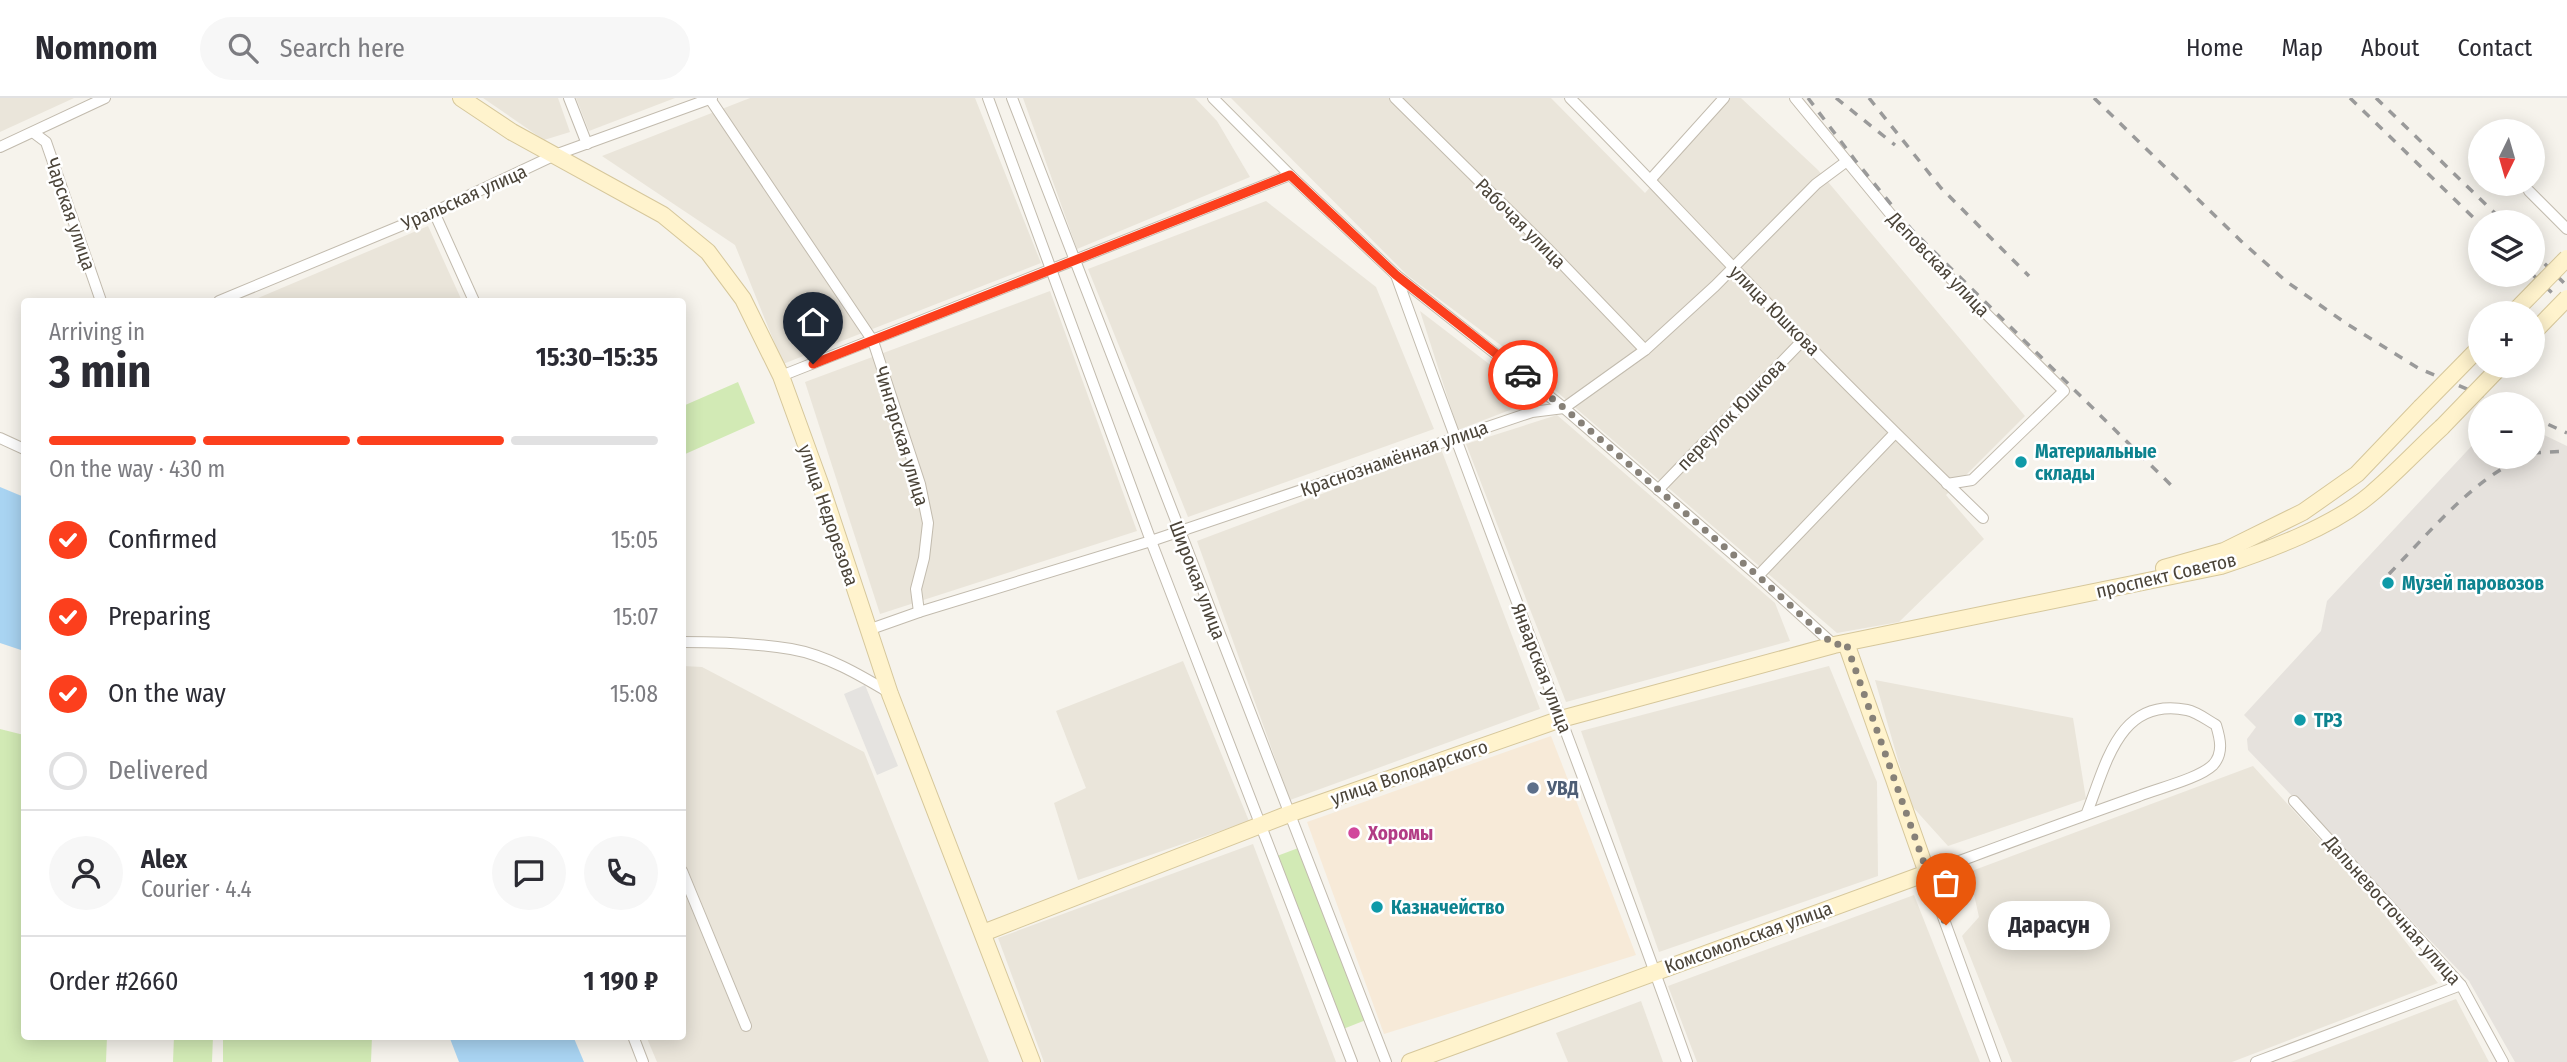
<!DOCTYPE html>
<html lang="en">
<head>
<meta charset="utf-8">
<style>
	body { margin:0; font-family:"Fira Sans Condensed",sans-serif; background:#f7f7f7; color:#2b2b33; height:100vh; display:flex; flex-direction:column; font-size:26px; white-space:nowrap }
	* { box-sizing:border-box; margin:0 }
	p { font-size:23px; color:#7c7c81 }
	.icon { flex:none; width:38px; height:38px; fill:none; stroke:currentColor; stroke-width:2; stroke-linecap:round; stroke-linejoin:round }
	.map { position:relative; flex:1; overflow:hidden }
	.details { position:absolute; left:21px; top:200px; width:665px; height:742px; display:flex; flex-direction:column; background:#fff; border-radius:7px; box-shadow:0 4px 18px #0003 }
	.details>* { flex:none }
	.needle { width:46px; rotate:185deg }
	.fabs { position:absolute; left:2468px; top:21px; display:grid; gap:14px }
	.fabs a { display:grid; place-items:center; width:77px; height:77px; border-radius:50%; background:#fff; box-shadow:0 4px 18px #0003; font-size:35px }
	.pin { position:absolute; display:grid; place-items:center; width:60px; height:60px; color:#fff; margin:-72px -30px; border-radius:50% 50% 50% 0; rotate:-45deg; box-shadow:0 0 7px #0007 }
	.pin .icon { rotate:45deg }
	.courier { position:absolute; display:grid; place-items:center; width:70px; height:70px; margin:-35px; border:5px solid #fc3f1d; border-radius:50%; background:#fff; color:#222; box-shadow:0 2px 9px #0007 }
	.bubble { position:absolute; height:49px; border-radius:24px; background:#fff; box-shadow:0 4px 18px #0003; font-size:23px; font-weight:700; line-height:49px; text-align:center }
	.overview em { font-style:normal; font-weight:700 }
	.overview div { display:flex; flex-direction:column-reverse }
	.overview { display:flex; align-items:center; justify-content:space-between; height:119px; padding:0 28px }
	h1 { font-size:46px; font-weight:700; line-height:52px }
	.bar { display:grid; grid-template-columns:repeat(4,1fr); gap:10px 7px; align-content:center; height:84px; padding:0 28px }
	.bar i { height:9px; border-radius:5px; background:#e1e1e2 }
	.bar .current { background:#fc3f1d }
	.bar p { grid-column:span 4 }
	.line { display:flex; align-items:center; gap:18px; padding:0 28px; border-top:2px solid #e1e1e2 }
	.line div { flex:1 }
	.round { display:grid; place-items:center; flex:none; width:74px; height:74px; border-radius:37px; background:#f7f7f7 }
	ol { padding:0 28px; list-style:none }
	li { display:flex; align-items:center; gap:21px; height:77px }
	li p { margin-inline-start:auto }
	li .icon { padding:7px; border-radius:50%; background:#fc3f1d; color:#fff; stroke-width:4 }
	li:last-child { color:#7c7c81 }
	li i { width:38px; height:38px; border:4px solid #e1e1e2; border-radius:50% }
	header { display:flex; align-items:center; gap:42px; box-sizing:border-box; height:98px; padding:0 35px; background:#fff; border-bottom:2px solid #e1e1e2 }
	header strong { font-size:33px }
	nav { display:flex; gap:38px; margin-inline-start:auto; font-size:24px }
	.search { width:490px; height:63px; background:#f7f7f7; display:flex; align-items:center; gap:18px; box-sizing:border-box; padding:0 24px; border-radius:38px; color:#7c7c81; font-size:26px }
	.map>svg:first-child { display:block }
	.residential { fill:#eae5da }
	.commercial { fill:#f7ead8 }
	.industrial { fill:#e6e2dd }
	.green { fill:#d2eab5 }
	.parking { fill:#e5e3e0 }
	.water { fill:#a9d4f2 }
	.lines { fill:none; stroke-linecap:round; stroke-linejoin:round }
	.street-casing { stroke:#c2bbae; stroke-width:12 }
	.secondary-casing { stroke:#d6c79b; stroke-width:18 }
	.street { stroke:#fff; stroke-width:10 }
	.secondary { stroke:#fff3cd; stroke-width:16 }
	.rail { stroke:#9a9a9a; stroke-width:3.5; stroke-dasharray:9 9; stroke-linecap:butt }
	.secondary-bridge-casing { stroke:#d6c79b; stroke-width:18; stroke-linecap:butt }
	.secondary-bridge { stroke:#fff3cd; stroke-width:16 }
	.done { stroke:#878178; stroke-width:7; stroke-dasharray:0 12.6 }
	.route { stroke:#fc3f1d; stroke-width:9 }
	.culture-dot { fill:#0f9aa8; stroke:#fff; stroke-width:2.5 }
	.service-dot { fill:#5c6f8a; stroke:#fff; stroke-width:2.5 }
	.hotel-dot { fill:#d1479c; stroke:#fff; stroke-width:2.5 }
	.labels { text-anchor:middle; stroke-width:5; stroke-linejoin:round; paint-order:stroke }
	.street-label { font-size:19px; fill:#4b4439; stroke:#fff }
	.culture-label { font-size:19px; font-weight:bold; fill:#0d838f; stroke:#fff; text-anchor:start }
	.service-label { font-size:19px; font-weight:bold; fill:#4e5e75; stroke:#fff; text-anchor:start }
	.hotel-label { font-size:19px; font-weight:bold; fill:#b23c85; stroke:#fff; text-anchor:start }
</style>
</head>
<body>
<header>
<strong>Nomnom</strong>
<div class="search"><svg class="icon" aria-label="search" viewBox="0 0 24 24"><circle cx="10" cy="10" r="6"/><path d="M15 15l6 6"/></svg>Search here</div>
<nav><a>Home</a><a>Map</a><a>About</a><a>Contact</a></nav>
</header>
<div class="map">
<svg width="2567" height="964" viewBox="0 0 2567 964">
	<rect width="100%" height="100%" fill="#f6f3ec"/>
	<g class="residential">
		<path d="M 0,0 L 74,0 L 0,34 Z"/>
		<path d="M 483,0 L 558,0 L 570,34 L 544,42 Z"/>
		<path d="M 576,0 L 675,0 L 589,33 Z"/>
		<path d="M 750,0 L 975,0 L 1041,165 L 783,266 L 735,147 L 602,58 Z"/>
		<path d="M 1023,0 L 1195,0 L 1217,23 L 1250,79 L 1077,151 Z"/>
		<path d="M 1231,0 L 1551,0 L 1645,95 L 1729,0 L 1741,0 L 1818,72 L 2025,318 L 1946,397 L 1984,441 L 1899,524 L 1837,535 L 1514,257 L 1407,177 Z"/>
		<path d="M 1266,103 L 1376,189 L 1434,331 L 1188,419 L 1088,171 Z"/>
		<path d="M 428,128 L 462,203 L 251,203 Z"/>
		<path d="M 1050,193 L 1137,433 L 880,516 L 805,284 Z"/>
		<path d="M 1420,213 L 1536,302 L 1458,332 Z"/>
		<path d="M 1557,317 L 1775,505 L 1790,543 L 1566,604 L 1466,346 Z"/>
		<path d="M 1441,351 L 1540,611 L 1290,702 L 1197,443 Z"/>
		<path d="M 1183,563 L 1249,723 L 1078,782 L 1054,705 L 1086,690 L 1056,613 Z"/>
		<path d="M 683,568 L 702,569 L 864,654 L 989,964 L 657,964 L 646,938 L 682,938 Z"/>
		<path d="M 1829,568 L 1877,684 L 1878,778 L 1659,854 L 1581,633 Z"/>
		<path d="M 1875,582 L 2073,620 L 2086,701 L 1948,748 L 1911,707 Z"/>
		<path d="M 2253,668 L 2361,787 L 2438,885 L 2232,964 L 2012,964 L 1962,838 L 1979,819 L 1969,774 Z"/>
		<path d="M 1253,746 L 1336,964 L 1044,964 L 998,840 Z"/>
		<path d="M 1914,797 L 1980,964 L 1697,964 L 1668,888 Z"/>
		<path d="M 2456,901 L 2489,964 L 2291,964 Z"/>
		<path d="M 1641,903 L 1663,964 L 1568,964 L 1556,935 Z"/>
	</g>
	<path class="commercial" d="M 1551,638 L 1636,857 L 1384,936 L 1307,724 Z"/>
	<path class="industrial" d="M 2532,331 L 2567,348 L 2567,964 L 2515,964 L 2469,883 L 2248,652 L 2247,641 L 2256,629 L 2244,617 L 2321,533 L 2327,503 L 2480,339 L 2480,359 L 2532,359 Z"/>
	<g class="green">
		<path d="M 738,284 L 755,325 L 683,357 L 683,308 Z"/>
		<path d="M 0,631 L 24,637 L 24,938 L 107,938 L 106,964 L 0,964 Z"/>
		<path d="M 1301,749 L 1366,922 L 1343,931 L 1277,758 Z"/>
		<path d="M 174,938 L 213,938 L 212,964 L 173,964 Z"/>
		<path d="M 223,938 L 372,938 L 371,964 L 223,964 Z"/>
	</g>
	<path class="parking" d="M 865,587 L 898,668 L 877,677 L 844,596 Z"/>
	<g class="water">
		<path d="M 0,389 L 24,399 L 24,553 L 0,545 Z"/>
		<path d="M 449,938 L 573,938 L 584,964 L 459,964 Z"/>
	</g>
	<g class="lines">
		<g class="street-casing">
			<g id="street">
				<path d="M 569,0 L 587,46"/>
				<path d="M 988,0 L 1151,443 L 1352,964"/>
				<path d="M 1012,0 L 1386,964"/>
				<path d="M 1213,0 L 1290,77 L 1396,177 L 1564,310 L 1758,478 L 1834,547"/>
				<path d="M 1395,0 L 1547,150 L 1645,252"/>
				<path d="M 1570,0 C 1625,55 1678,112 1732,168 C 1813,254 1898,338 1983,420"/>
				<path d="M 1795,0 L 1911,141 L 2064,293 L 1972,382 L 1947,386"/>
				<path d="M 710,1 L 873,243 L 920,386 L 928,425 L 924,460 L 916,491 L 919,514"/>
				<path d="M 34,35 L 46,44 L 101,203"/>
				<path d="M 0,49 L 105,0"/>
				<path d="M 1651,81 L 1724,0"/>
				<path d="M 2529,93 L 2567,131"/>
				<path d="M 434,114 L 474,203"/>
				<path d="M 1396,177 C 1490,440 1594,700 1687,964"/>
				<path d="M 219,203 L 434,114 L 555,57 L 712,0"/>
				<path d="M 781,278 L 1290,77"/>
				<path d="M 0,340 L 24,351"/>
				<path d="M 1658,392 L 1804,241"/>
				<path d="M 1758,478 L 1895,335"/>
				<path d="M 868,532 L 919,514 L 1151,443 L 1532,314 L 1564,310 L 1645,252 L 1715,188 L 1816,86 L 1847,63"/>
				<path d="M 682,544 C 718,544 756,545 791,551 C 826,557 860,577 890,595"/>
				<path d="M 2294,703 L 2461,887 L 2503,964"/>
				<path d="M 682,773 L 746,928"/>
				<path d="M 633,938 L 643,964"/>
				<path d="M 1996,964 L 1927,775 C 1998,749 2068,723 2139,698 C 2159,690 2198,681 2213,667 C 2224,655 2220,640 2216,627 C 2207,622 2197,614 2187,612 C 2118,598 2106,668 2086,717"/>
				<path d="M 2256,964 L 2461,887"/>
			</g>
		</g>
		<g class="secondary-casing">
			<g id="secondary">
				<path d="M 461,0 L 512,34 L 663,117 L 708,154 L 743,201 L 781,278 L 821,388 L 890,596 L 1032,964"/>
				<path d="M 2164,470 L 2224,453 L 2303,414 L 2357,376 L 2421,309"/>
				<path d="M 983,835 L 1289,716 L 1561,621 L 1834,547 L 2221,468 C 2269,452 2332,429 2371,396 C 2396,375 2418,351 2442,329"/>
				<path d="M 1410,964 L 1927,775 L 1846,545"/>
			</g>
		</g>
		<use href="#street" class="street"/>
		<use href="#secondary" class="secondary"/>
		<g class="rail">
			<path d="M 1808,0 L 1855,62 L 1912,132 L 2174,390"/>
			<path d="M 1836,0 L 1895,47"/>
			<path d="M 1869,0 L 1941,90 L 2029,178"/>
			<path d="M 2094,0 L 2241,143 L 2287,184 L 2347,226 L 2418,270 L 2502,306"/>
			<path d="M 2350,0 L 2480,126"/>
			<path d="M 2376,0 L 2504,124"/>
			<path d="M 2532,153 L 2567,188"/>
			<path d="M 2532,176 L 2567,209"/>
			<path d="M 2532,319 L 2567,335"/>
			<path d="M 2532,355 L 2567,353"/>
			<path d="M 2389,476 C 2428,436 2472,382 2524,359"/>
		</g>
		<g class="secondary-bridge-casing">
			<g id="secondary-bridge">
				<path d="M 2513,215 L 2567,160"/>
				<path d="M 2532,236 L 2567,200"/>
				<path d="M 2421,309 L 2480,249"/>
				<path d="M 2442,329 L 2501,268"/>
			</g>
		</g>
		<use href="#secondary-bridge" class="secondary-bridge"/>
	</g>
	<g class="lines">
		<path class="done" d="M 1523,277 L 1564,310 L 1758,478 L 1834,547 L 1846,545 L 1946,827"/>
		<path class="route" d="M 813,266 L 1290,77 L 1396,177 L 1523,277"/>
	</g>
	<g class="culture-dot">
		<circle cx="2021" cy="364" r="7"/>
		<circle cx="2388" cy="485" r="7"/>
		<circle cx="2300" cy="622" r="7"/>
		<circle cx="1377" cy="809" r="7"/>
	</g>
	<circle class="service-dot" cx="1533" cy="690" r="7"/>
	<circle class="hotel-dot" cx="1354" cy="735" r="7"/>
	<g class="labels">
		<g class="street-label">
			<text transform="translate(464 99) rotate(-24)" y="7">Уральская улица</text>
			<text transform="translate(71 116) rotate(71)" y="7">Чарская улица</text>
			<text transform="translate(1521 125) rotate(45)" y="7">Рабочая улица</text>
			<text transform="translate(1939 166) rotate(46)" y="7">Деповская улица</text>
			<text transform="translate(1775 212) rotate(45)" y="7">улица Юшкова</text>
			<text transform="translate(1731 316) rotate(-46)" y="7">переулок Юшкова</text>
			<text transform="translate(902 338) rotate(73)" y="7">Чингарская улица</text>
			<text transform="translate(1394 360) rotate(-19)" y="7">Краснознамённая улица</text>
			<text transform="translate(829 417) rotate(71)" y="7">улица Недорезова</text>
			<text transform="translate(2166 477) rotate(-13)" y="7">проспект Советов</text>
			<text transform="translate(1198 482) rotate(69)" y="7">Широкая улица</text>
			<text transform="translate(1542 570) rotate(69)" y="7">Январская улица</text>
			<text transform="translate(1409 674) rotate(-19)" y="7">улица Володарского</text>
			<text transform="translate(2393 812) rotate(48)" y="7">Дальневосточная улица</text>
			<text transform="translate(1748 839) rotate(-20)" y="7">Комсомольская улица</text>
		</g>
		<g class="culture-label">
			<text x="2035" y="360">Материальные<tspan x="2035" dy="22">склады</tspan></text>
			<text x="2402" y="492">Музей паровозов</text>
			<text x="2314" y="629">ТРЗ</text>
			<text x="1391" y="816">Казначейство</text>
		</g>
		<g class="service-label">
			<text x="1547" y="697">УВД</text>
		</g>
		<g class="hotel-label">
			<text x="1368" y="742">Хоромы</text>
		</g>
	</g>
</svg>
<div class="fabs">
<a><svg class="needle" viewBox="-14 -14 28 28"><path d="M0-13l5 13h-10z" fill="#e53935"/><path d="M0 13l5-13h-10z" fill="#7c7c81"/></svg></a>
<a><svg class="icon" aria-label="layers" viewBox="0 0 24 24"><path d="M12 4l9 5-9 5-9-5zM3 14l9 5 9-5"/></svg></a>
<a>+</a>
<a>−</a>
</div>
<div class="pin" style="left:1946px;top:827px;background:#ea580c"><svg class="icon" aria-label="bag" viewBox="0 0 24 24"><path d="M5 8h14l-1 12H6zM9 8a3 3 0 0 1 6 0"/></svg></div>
<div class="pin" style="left:813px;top:266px;background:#1f2937"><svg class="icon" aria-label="home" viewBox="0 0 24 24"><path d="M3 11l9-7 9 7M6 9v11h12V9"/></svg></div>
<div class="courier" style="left:1523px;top:277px"><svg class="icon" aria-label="car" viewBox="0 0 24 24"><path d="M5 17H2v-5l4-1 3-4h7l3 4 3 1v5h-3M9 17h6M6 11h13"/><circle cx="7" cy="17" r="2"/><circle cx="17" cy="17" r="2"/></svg></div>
<div class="bubble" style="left:1988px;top:803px;width:122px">Дарасун</div>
<section class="details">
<div class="overview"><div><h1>3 min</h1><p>Arriving in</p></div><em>15:30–15:35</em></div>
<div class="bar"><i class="current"></i><i class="current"></i><i class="current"></i><i></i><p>On the way · 430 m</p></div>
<ol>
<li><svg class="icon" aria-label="check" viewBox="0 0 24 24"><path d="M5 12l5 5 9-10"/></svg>Confirmed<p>15:05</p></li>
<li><svg class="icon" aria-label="check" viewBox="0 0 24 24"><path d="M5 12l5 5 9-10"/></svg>Preparing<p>15:07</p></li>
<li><svg class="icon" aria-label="check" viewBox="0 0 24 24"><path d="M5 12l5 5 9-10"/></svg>On the way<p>15:08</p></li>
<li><i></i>Delivered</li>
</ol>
<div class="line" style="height:126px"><a class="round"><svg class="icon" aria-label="person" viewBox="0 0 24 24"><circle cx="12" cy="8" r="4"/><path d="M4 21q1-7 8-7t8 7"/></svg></a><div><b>Alex</b><p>Courier · 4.4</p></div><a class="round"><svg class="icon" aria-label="chat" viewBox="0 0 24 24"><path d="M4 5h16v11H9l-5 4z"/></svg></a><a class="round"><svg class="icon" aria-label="phone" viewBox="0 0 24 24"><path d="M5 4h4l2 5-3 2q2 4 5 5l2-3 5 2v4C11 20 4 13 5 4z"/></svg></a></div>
<div class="line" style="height:91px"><div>Order #2660</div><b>1 190 ₽</b></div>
</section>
</div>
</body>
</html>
